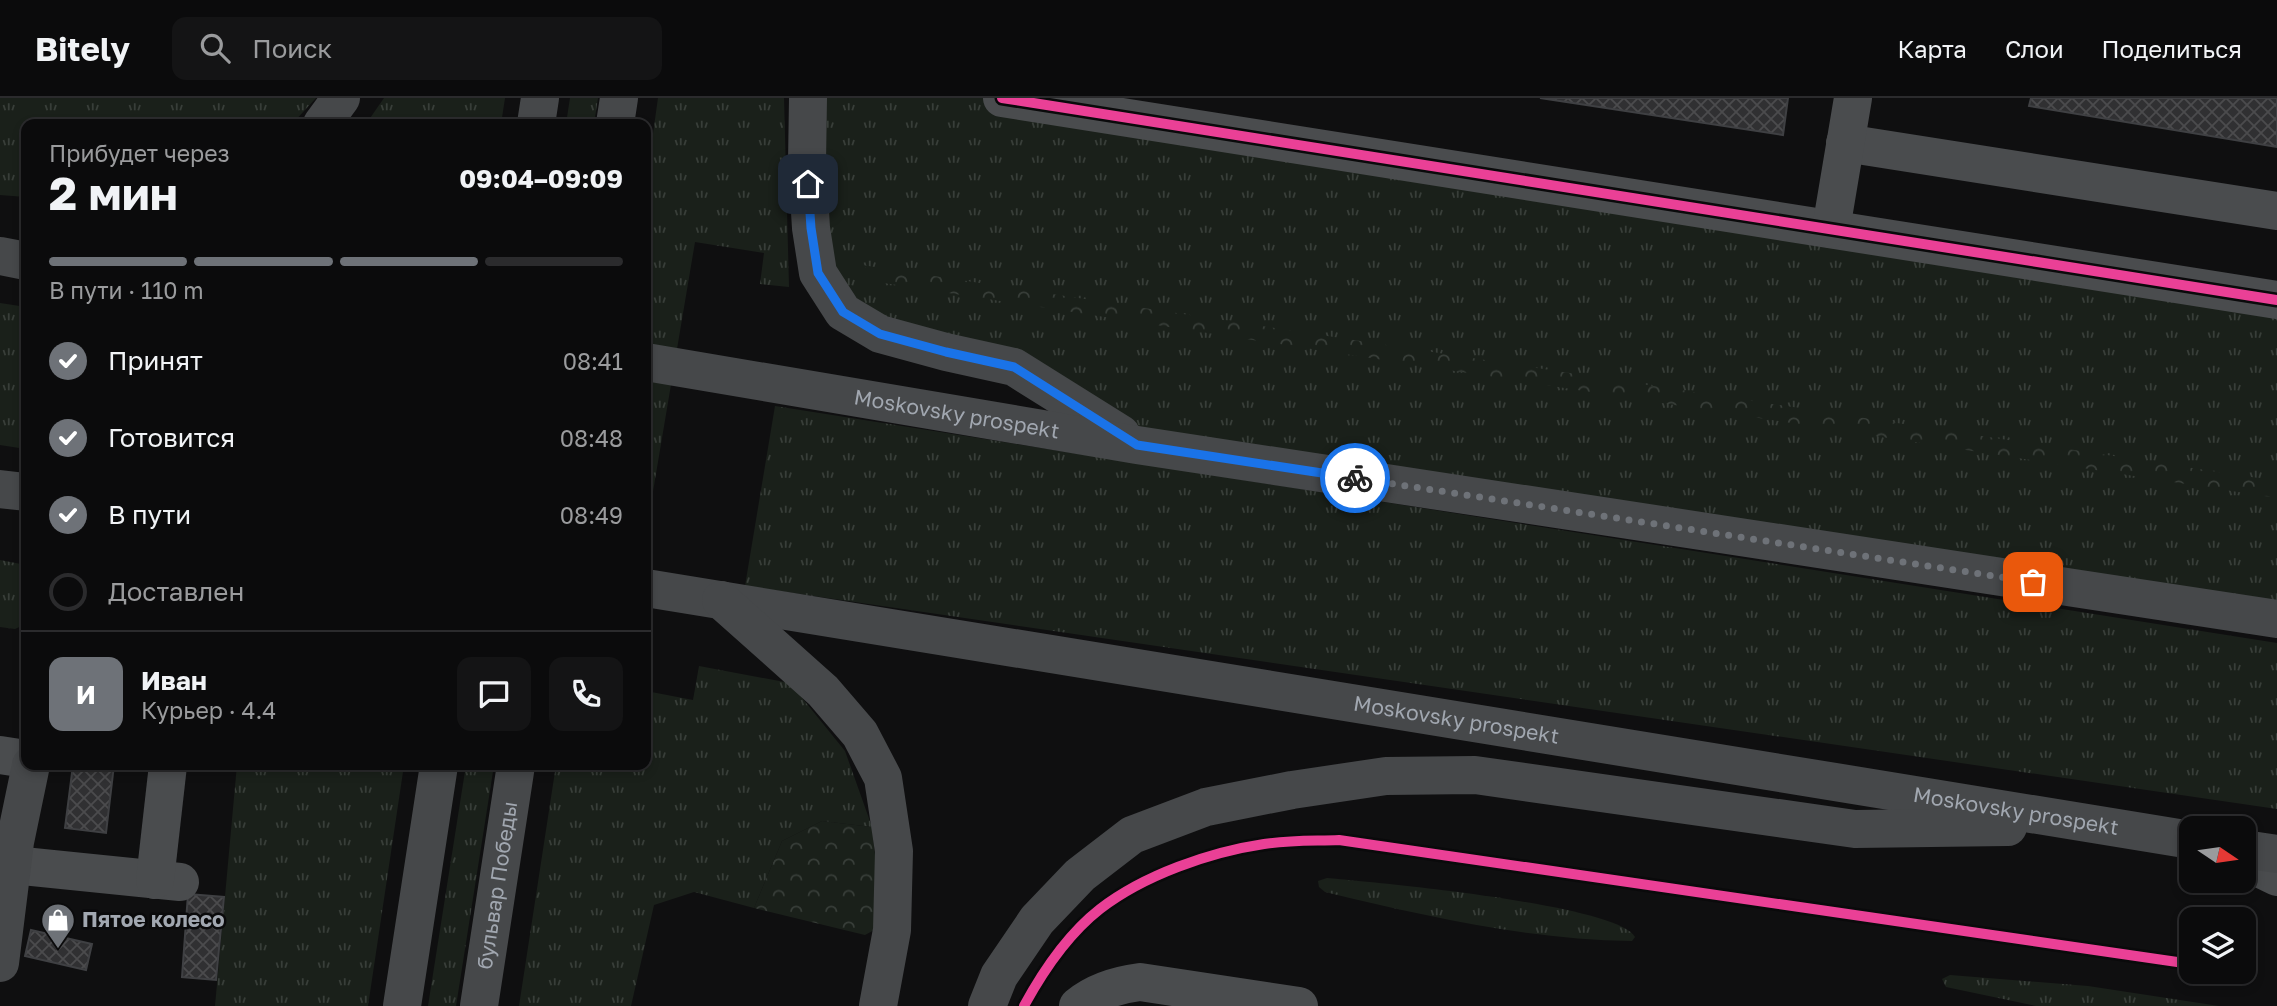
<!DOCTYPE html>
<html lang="ru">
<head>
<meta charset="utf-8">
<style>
	body { margin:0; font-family:"Golos Text",sans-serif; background:#141415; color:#f1f3f6; height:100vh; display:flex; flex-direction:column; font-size:26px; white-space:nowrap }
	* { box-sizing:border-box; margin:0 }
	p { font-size:23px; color:#9a9b9d }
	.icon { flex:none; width:38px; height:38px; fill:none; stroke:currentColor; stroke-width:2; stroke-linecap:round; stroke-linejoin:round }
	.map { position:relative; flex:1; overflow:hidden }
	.panel { position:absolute; left:21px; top:21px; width:630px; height:651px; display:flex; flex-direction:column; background:#0b0b0c; border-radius:14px; box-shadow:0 4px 10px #0003,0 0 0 2px #2b2b2d }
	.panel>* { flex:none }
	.needle { width:46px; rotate:103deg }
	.fabs { position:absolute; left:2179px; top:718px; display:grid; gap:14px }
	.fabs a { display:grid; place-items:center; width:77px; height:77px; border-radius:14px; background:#0b0b0c; box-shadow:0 4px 10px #0003,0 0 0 2px #2b2b2d; font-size:35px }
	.pin { position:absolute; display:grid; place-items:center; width:60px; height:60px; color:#fff; margin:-30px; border-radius:14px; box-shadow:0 4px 10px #0006 }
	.courier { position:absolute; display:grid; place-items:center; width:70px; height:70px; margin:-35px; border:5px solid #1a73e8; border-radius:50%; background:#fff; color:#222; box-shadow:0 2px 9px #0007 }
	.summary em { font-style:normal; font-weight:700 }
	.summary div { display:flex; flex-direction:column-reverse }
	.summary { display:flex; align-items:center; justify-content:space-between; height:119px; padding:0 28px }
	h1 { font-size:46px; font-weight:700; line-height:52px }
	.bar { display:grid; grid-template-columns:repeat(4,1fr); gap:10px 7px; align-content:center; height:84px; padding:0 28px }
	.bar i { height:9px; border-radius:5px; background:#2b2b2d }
	.bar .current { background:#6e7278 }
	.bar p { grid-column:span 4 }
	.line { display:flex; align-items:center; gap:18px; padding:0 28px; border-top:2px solid #2b2b2d }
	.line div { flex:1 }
	.round { display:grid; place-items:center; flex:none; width:74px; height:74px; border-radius:14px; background:#141415 }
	ol { padding:0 28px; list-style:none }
	li { display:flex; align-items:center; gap:21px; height:77px }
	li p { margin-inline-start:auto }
	li .icon { padding:7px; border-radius:50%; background:#6e7278; color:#fff; stroke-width:4 }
	li:last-child { color:#9a9b9d }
	li i { width:38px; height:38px; border:4px solid #2b2b2d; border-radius:50% }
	header { display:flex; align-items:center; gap:42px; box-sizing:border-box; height:98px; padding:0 35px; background:#0b0b0c; border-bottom:2px solid #2b2b2d }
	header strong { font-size:33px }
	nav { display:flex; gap:38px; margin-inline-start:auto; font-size:24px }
	.search { width:490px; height:63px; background:#141415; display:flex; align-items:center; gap:18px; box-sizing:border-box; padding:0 24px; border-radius:14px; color:#9a9b9d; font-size:26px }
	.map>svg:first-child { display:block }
	.grass { fill:url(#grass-tufts) }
	.forest { fill:url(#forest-crowns) }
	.building { fill:url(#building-cross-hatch); stroke:#3f4043; stroke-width:2 }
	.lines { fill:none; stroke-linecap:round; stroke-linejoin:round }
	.minor { stroke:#4a4c4e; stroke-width:38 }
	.major { stroke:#46484a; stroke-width:38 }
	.cycleway-casing { stroke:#0a0a0b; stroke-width:15 }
	.cycleway { stroke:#ea4096; stroke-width:10 }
	.done { stroke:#6e7278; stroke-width:7; stroke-dasharray:0 12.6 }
	.route { stroke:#1a73e8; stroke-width:9 }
	.labels { text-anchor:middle; stroke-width:5; stroke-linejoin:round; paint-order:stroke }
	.street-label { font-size:21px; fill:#a1a7b0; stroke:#0a0a0b }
	.poi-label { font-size:21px; font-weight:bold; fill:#a1a7b0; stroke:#0a0a0b; text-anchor:start }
</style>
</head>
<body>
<header>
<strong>Bitely</strong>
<div class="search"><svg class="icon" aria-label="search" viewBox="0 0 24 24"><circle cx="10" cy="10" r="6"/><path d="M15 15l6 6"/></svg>Поиск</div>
<nav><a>Карта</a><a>Слои</a><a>Поделиться</a></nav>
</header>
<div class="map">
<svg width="2277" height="908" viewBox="0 0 2277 908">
	<defs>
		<pattern id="grass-tufts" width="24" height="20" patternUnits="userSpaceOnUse" patternTransform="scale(1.75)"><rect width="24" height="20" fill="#1a201a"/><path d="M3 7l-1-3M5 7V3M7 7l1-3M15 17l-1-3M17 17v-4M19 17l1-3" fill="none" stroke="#383e39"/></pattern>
		<pattern id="forest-crowns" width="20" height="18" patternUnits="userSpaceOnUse" patternTransform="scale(1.75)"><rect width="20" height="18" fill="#1a201a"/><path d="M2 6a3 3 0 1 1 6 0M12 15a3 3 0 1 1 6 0" fill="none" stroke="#383e39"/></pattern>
		<pattern id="building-cross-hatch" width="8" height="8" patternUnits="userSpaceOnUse" patternTransform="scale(1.75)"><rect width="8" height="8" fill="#303032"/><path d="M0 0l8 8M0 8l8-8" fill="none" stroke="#4b4b4d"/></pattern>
	</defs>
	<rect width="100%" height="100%" fill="#0f0f10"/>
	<g class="grass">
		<path d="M 0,0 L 316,0 L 292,26 L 26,26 L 26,99 L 0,97 Z"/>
		<path d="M 384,0 L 505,0 L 501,26 L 366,26 Z"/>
		<path d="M 570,0 L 598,0 L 594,26 L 566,26 Z"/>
		<path d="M 658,0 L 784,0 L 789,189 L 760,186 L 764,155 L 695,144 L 646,435 L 646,86 Z"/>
		<path d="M 808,0 L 1002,0 L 2277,202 L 2277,521 L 1137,347 L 1014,269 L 843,214 Z"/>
		<path d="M 0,205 L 26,209 L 26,351 L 0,347 Z"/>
		<path d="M 775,308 L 2277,545 L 2277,711 L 745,488 Z"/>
		<path d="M 0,462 L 26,467 L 26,526 L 15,531 L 0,529 Z"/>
		<path d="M 699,568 L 790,585 L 845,653 L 872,729 L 822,723 L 782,743 L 754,810 L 694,794 L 654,807 L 631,908 L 519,908 L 556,667 L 646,667 L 646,593 L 693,602 Z"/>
		<path d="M 237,667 L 404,667 L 368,908 L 215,908 Z"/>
		<path d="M 466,667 L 494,667 L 456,908 L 428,908 Z"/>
		<path d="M 1327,780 C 1372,784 1617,806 1635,839 L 1632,843 C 1529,842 1425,818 1325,794 L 1319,789 L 1318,783 Z"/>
		<path d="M 1950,877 L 2088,888 L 2219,908 L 2036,908 L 1946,889 L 1942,881 Z"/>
	</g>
	<g class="forest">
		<path d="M 862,167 L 2277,383 L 2277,400 L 884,185 Z"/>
		<path d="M 822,723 L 872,729 L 878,785 L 876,831 L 865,837 L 754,810 L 782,743 Z"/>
	</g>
	<g class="building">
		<path d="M 1540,0 L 1788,0 L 1783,37 Z"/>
		<path d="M 2031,0 L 2277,0 L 2277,49 L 2029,8 Z"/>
		<path d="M 73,667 L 114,667 L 106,735 L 65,730 Z"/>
		<path d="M 188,796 L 224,799 L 216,882 L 182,879 Z"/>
		<path d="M 31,832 L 92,846 L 86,872 L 25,858 Z"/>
	</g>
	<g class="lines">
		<g class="minor">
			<path d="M 1002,0 L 2277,202"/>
			<path d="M 1845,45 L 2277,113"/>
			<path d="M 1831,131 L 1853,0"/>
			<path d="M 0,657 L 26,661"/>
			<path d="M 2244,763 L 2277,779"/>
			<path d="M 13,767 L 180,784"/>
			<path d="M 155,782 L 168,667"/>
			<path d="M 1078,908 C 1096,893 1117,887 1140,884 L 1299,908"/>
		</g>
		<g class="major">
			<path d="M 808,0 L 807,65 L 811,130 L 818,175 L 843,214 L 880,236 L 946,254 L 1014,269 L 1121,336"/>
			<path d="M 322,26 L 341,0"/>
			<path d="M 536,26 L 540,0"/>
			<path d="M 615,26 L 619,0"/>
			<path d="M 0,158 L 26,163"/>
			<path id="s1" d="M 646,264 L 1137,347 L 2277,521"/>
			<path d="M 0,391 L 26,394"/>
			<path id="s2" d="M 646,490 L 2191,742"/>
			<path d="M 721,502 L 823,593 L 860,636 L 883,680 L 894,753 L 892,832 L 878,908"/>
			<path d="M 2244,751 L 2277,756"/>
			<path d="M 0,865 L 15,744 L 31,667"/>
			<path d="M 402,908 L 439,667"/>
			<path id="s3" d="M 479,908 L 516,667"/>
			<path d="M 987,908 L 999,878 L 1037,822 L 1080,777 L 1132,737 L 1206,709 L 1292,692 L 1386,678 L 1475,677 L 1855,731 L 2008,729"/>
		</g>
		<g class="cycleway-casing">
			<g id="cycleway">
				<path d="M 1002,0 L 2277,202"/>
				<path d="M 1024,908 C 1043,873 1068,836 1100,811 C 1144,777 1210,754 1264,746 C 1289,742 1315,743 1339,742 L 2191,866"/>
			</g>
		</g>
		<use href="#cycleway" class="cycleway"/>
	</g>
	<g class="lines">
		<path class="done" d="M 1355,380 L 2033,484"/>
		<path class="route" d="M 808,86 L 811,130 L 818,175 L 843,214 L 880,236 L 946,254 L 1014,269 L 1137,347 L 1355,380"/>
	</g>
	<defs>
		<g id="shop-pin" transform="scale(1.75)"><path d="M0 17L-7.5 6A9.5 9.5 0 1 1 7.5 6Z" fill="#6e7278" stroke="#0a0a0b"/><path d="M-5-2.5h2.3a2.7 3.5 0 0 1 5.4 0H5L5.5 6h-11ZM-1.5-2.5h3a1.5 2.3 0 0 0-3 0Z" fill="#fff"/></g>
	</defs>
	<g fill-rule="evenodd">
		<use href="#shop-pin" x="58" y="822"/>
	</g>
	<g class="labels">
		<g class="street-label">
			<text dy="7" stroke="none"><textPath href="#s1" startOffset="315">Moskovsky prospekt</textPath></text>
			<text dy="7" stroke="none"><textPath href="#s2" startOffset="821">Moskovsky prospekt</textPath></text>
			<text dy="7" stroke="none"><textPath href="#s2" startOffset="1388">Moskovsky prospekt</textPath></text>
			<text dy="7" stroke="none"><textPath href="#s3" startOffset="122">бульвар Победы</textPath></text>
		</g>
		<g class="poi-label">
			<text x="82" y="829">Пятое колесо</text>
		</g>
	</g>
</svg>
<div class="fabs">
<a><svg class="needle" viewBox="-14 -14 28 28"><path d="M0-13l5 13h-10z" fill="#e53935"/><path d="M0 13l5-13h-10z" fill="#9a9b9d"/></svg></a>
<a><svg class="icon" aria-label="layers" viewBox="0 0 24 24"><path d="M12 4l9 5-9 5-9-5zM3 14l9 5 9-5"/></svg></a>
</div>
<div class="pin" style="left:2033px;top:484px;background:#ea580c"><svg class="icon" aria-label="bag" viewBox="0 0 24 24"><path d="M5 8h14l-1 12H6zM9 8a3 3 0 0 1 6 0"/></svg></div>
<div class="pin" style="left:808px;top:86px;background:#1f2937"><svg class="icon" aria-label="home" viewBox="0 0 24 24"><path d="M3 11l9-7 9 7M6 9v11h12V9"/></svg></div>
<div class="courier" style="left:1355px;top:380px"><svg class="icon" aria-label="bike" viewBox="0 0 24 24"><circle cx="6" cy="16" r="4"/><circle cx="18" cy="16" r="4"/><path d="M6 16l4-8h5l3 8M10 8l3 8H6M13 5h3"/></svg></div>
<section class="panel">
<div class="summary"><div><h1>2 мин</h1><p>Прибудет через</p></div><em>09:04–09:09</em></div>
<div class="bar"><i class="current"></i><i class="current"></i><i class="current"></i><i></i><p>В пути · 110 m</p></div>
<ol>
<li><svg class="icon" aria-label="check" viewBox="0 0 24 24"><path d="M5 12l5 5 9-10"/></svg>Принят<p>08:41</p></li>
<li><svg class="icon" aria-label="check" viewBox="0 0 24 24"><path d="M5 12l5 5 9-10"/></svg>Готовится<p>08:48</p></li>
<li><svg class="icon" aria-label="check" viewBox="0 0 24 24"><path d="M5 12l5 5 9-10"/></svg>В пути<p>08:49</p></li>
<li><i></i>Доставлен</li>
</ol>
<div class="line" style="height:126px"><b class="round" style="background:#6e7278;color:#fff">И</b><div><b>Иван</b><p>Курьер · 4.4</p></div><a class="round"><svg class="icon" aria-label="chat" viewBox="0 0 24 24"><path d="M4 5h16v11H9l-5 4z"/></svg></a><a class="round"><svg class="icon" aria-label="phone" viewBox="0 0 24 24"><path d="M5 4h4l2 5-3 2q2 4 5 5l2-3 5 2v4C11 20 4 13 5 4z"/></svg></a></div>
</section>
</div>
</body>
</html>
